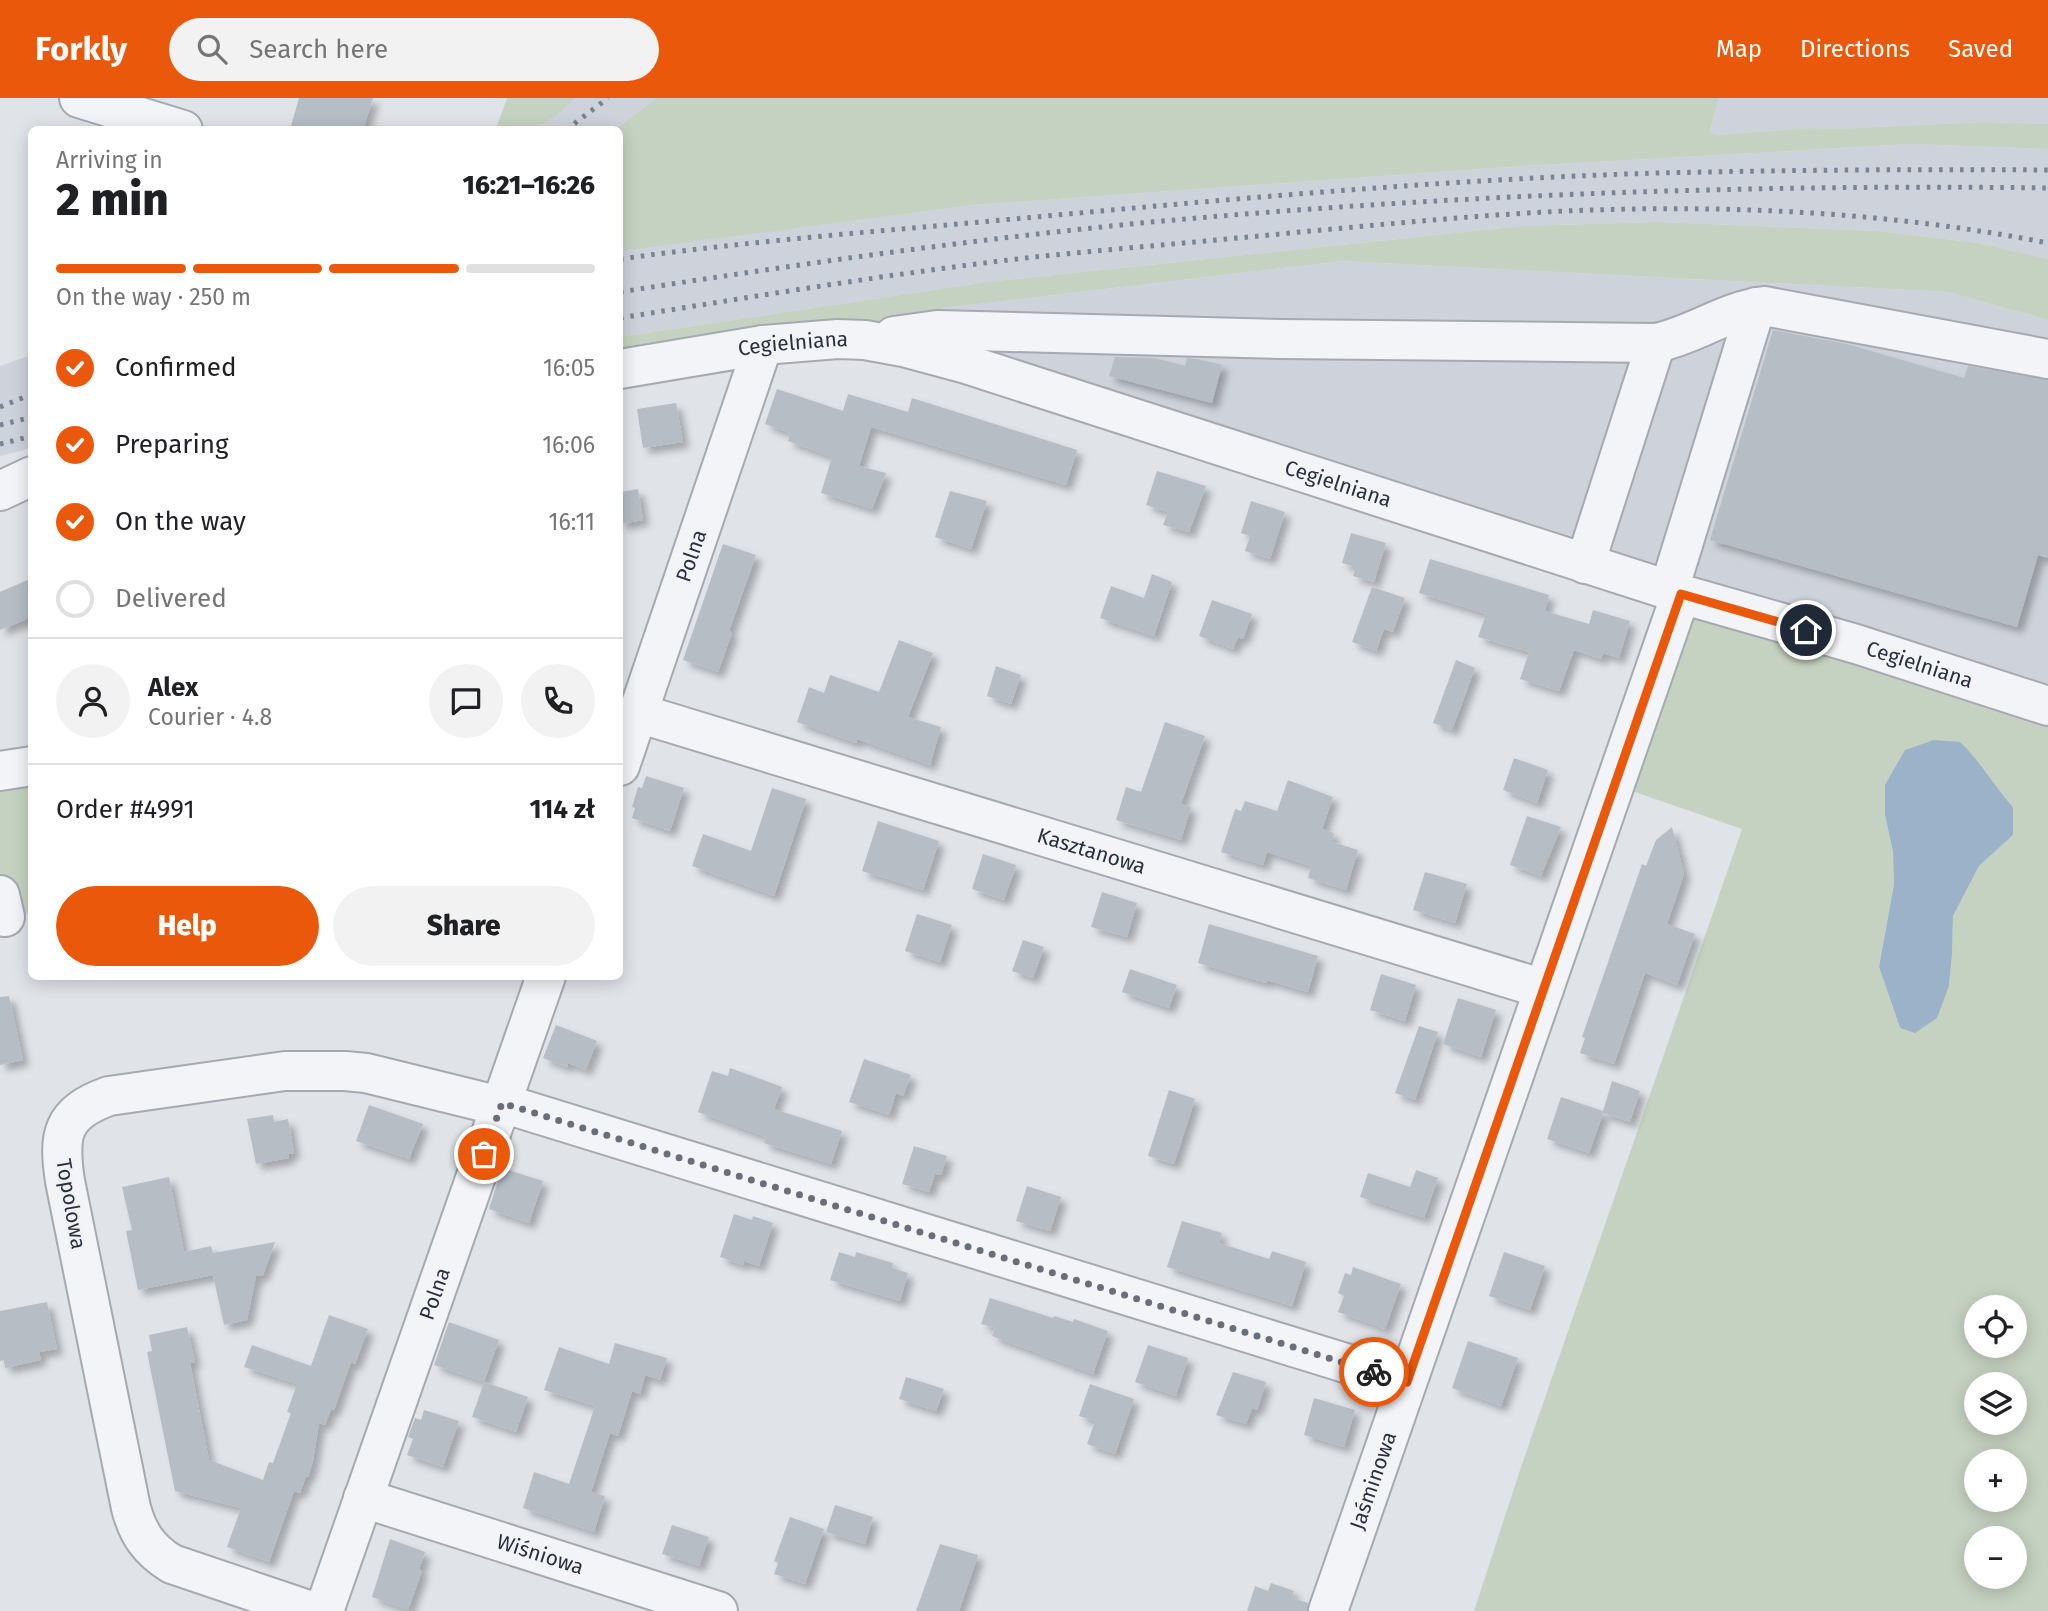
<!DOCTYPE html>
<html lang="en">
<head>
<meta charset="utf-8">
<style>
	body { margin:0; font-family:"Fira Sans",sans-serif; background:#f2f2f2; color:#202124; height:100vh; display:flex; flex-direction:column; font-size:26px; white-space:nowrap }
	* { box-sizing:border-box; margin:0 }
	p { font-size:23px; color:#757577 }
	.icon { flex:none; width:38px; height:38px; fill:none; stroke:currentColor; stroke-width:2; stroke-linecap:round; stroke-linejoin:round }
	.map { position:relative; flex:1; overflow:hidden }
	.sheet { position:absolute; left:28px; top:28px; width:595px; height:854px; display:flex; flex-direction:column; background:#fff; border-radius:10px; box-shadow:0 4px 18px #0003 }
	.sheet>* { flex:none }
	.fabs { position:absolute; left:1964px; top:1197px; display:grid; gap:14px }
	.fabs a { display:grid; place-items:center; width:63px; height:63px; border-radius:50%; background:#fff; box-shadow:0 4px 18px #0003; font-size:35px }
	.pin { position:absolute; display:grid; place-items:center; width:60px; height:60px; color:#fff; margin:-30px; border:4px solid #fff; border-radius:50%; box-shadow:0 2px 7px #0007 }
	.courier { position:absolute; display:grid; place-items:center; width:70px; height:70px; margin:-35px; border:5px solid #ea580c; border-radius:50%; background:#fff; color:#222; box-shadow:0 2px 9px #0007 }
	.headline em { font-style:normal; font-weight:800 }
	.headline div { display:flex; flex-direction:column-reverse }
	.headline { display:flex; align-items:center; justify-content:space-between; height:119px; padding:0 28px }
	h1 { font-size:46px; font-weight:800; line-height:52px }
	.bar { display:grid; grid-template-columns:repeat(4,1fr); gap:10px 7px; align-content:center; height:84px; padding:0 28px }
	.bar i { height:9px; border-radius:5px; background:#e0e0e0 }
	.bar .active { background:#ea580c }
	.bar p { grid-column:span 4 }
	.line { display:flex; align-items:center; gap:18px; padding:0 28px; border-top:2px solid #e0e0e0 }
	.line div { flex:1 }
	.round { display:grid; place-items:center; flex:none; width:74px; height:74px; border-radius:37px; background:#f2f2f2 }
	ol { padding:0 28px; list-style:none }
	li { display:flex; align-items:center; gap:21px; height:77px }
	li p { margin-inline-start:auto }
	li .icon { padding:7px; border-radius:50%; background:#ea580c; color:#fff; stroke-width:4 }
	li:last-child { color:#757577 }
	li i { width:38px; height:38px; border:4px solid #e0e0e0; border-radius:50% }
	.primary-button { display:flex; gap:14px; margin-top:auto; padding:14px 28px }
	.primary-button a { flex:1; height:80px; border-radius:42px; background:#ea580c; color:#fff; font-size:28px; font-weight:800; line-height:80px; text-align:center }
	.primary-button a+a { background:#f2f2f2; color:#202124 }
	header { display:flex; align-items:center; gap:42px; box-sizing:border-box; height:98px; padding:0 35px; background:#ea580c; color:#fff }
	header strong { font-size:33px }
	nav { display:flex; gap:38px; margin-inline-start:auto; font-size:24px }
	.search { width:490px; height:63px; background:#f2f2f2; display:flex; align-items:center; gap:18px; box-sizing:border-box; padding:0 24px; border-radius:38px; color:#757577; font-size:26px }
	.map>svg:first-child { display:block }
	.built { fill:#ced2da }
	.green { fill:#c6d2c1; fill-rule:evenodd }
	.water { fill:#9bb2c8 }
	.building { fill:#b7bdc5; filter:url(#shadow) }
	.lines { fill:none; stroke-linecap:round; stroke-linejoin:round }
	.minor-casing { stroke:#a5aab2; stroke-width:42 }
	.minor { stroke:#f2f4f7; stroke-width:38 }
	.rail { stroke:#798391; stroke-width:5; stroke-dasharray:3.5 7; stroke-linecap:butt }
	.done { stroke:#696f7a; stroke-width:7; stroke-dasharray:0 12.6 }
	.route { stroke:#ea580c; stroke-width:9 }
	.labels { text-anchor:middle; stroke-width:5; stroke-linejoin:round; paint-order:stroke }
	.street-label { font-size:21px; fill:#29313f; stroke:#eff2f6 }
</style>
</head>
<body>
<header>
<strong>Forkly</strong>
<div class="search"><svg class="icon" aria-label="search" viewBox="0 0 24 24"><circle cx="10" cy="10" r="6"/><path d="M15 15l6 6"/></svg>Search here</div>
<nav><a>Map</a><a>Directions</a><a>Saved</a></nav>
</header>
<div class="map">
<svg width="2048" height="1513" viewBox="0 0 2048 1513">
	<defs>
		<filter id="shadow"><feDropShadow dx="6" dy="6" stdDeviation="3.5" flood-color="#0004"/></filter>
	</defs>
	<rect width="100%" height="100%" fill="#e0e3e8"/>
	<g class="built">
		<path d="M 576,0 L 657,0 L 615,31 L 534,32 L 551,22 Z"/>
		<path d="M 1719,0 L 2048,0 L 2048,26 L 1983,24 L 1833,31 L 1810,30 L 1716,37 L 1710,34 Z"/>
		<path d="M 1912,46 L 2048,51 L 2048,161 L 1978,145 L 1878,133 L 1657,124 L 1522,128 L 987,184 L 620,239 L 620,153 L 646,149 L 973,107 L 1522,68 Z"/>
		<path d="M 1342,163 L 1948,194 L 2048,222 L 2048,594 L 1843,526 L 933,239 L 943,210 Z"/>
		<path d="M 31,257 L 31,350 L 0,358 L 0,268 Z"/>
	</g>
	<g class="green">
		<path d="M 507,0 L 576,0 C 542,31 542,32 496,31 Z"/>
		<path d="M 657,0 L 1719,0 L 1710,33 L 1716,37 L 1810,30 L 1833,31 L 1983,24 L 2048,26 L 2048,51 L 1911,46 L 1522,68 L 973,107 L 620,153 L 620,32 L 615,31 Z"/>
		<path d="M 1657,124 L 1878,133 L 1978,145 L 2048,161 L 2048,222 L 1948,194 L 1342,163 L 943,210 L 938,225 L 620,258 L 620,239 L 987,184 L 1522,128 Z"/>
		<path d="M 1692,513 L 2048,624 L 2048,1513 L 1474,1513 L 1521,1369 L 1742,731 L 1629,692 ZM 2001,695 L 2013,709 L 2013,737 L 1979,768 L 1953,818 L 1952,856 L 1949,888 L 1900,931 L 1879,869 L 1894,786 L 1893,754 L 1885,717 ZM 1976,1209 L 2014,1209 L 2014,1248 L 1976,1248 ZM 1976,1286 L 2014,1286 L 2014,1325 L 1976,1325 ZM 1976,1363 L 2014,1363 L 2014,1402 L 1976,1402 ZM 1976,1440 L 2014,1440 L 2014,1479 L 1976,1479 Z"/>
		<path d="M 31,677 L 31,815 L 0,819 L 0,681 Z"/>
	</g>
	<path class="water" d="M 1934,642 L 1960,644 C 1981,664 1994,688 2013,709 L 2013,737 L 1979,768 L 1953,818 L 1952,856 L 1949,888 L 1937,920 L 1915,935 L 1900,930 L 1879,869 L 1894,786 L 1893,754 L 1885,717 L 1885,687 L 1905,652 Z"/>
	<g class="building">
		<path d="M 299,0 L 373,0 L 363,32 L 304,32 L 291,28 Z"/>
		<path d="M 1773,232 L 1847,246 L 1964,280 L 1968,268 L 2048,282 L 2048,460 L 2038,457 L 2017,529 L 1710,442 Z"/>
		<path d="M 1115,259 L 1155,260 L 1185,268 L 1187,260 L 1197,261 L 1222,267 L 1212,305 L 1109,278 Z"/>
		<path d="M 777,291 L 843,313 L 848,296 L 908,314 L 912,300 L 1077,352 L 1066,387 L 871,329 L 859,368 L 886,375 L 872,411 L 821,395 L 832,359 L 788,343 L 790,335 L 765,326 Z"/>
		<path d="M 676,305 L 683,344 L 643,350 L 637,311 Z"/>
		<path d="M 1157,373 L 1206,388 L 1189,434 L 1163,427 L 1168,414 L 1146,407 Z"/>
		<path d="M 638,391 L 643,422 L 620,426 L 620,394 Z"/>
		<path d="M 950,393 L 987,403 L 971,451 L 935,439 Z"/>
		<path d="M 1251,403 L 1285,414 L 1270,461 L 1245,453 L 1250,438 L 1241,435 Z"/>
		<path d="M 1351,435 L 1386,445 L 1374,484 L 1353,478 L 1356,469 L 1342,465 Z"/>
		<path d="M 723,446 L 756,457 L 729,533 L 732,535 L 718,574 L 683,562 Z"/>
		<path d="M 1430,461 L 1549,497 L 1545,513 L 1589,526 L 1593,512 L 1630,523 L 1619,560 L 1603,555 L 1601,561 L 1574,552 L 1559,593 L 1520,581 L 1529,554 L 1478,539 L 1486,516 L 1419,495 Z"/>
		<path d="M 1152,476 L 1172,484 L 1154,538 L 1100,520 L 1111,488 L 1144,500 Z"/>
		<path d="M 32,480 L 32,519 L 0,532 L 0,494 Z"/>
		<path d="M 1372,489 L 1405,500 L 1393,534 L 1384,531 L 1376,553 L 1352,544 Z"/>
		<path d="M 1212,502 L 1252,516 L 1243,541 L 1238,539 L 1233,551 L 1199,538 Z"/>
		<path d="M 899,542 L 933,555 L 908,619 L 941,629 L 930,667 L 857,641 L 856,645 L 797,624 L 809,589 L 824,595 L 830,577 L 879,594 Z"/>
		<path d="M 1456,562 L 1475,570 L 1452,632 L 1433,625 Z"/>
		<path d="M 996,568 L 1021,577 L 1011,606 L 987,598 Z"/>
		<path d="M 1165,624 L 1205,638 L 1181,706 L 1191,709 L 1181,742 L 1116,722 L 1126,689 L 1141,694 Z"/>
		<path d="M 1514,660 L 1548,672 L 1537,705 L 1503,692 Z"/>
		<path d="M 646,678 L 684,690 L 670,733 L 632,720 L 635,710 L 632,709 L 638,689 L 642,690 Z"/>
		<path d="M 1288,682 L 1333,699 L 1322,731 L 1334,735 L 1332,744 L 1358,752 L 1346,792 L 1308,780 L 1311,768 L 1267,754 L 1263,767 L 1221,754 L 1235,711 L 1241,713 L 1245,703 L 1277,713 Z"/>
		<path d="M 772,690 L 806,701 L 774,798 L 692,768 L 703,736 L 751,753 Z"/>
		<path d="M 1527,718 L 1561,729 L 1541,778 L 1510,767 Z"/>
		<path d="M 878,723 L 939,743 L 923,792 L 862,773 Z"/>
		<path d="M 1672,729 L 1684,776 L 1667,826 L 1695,836 L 1677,887 L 1645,875 L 1614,966 L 1580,955 L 1585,940 L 1582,939 L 1642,766 L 1646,768 L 1656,742 Z"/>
		<path d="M 983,756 L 1016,767 L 1004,802 L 972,791 Z"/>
		<path d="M 1425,774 L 1467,786 L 1455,825 L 1413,812 Z"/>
		<path d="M 1102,794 L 1137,805 L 1127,839 L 1091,829 Z"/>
		<path d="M 917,816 L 952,827 L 940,864 L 905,853 Z"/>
		<path d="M 1209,826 L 1318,858 L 1308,894 L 1267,882 L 1266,885 L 1198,865 Z"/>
		<path d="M 1023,842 L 1044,849 L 1033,880 L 1012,873 Z"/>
		<path d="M 1130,871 L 1177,887 L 1169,910 L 1122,894 Z"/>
		<path d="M 1381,876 L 1416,887 L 1405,923 L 1370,912 Z"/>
		<path d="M 9,898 L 23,962 L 0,967 L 0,899 Z"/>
		<path d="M 1458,900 L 1496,912 L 1481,959 L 1443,946 Z"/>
		<path d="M 556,927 L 597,943 L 586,972 L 568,965 L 567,969 L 543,960 Z"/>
		<path d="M 1419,928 L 1438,934 L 1415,1002 L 1395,995 Z"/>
		<path d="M 864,961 L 911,977 L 903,998 L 896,995 L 889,1017 L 849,1004 Z"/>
		<path d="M 730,970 L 782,989 L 774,1011 L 842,1033 L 831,1066 L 764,1045 L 766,1039 L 698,1014 L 712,973 L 728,978 Z"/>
		<path d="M 1612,983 L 1640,993 L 1630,1024 L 1603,1015 L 1589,1055 L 1547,1041 L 1561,999 L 1603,1013 Z"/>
		<path d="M 1169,992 L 1195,1001 L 1174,1066 L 1148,1058 Z"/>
		<path d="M 369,1007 L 423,1026 L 409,1061 L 356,1043 Z"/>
		<path d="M 273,1017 L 274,1024 L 288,1021 L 294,1055 L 288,1056 L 289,1060 L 256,1066 L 247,1021 Z"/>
		<path d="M 914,1048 L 947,1058 L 941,1077 L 935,1076 L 929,1094 L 902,1086 Z"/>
		<path d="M 502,1070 L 543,1083 L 529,1125 L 489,1111 Z"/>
		<path d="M 1416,1072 L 1438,1080 L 1424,1120 L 1360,1099 L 1368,1075 L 1410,1089 Z"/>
		<path d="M 169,1079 L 184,1154 L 211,1148 L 213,1155 L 275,1144 L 263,1177 L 256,1178 L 247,1222 L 224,1227 L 213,1177 L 138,1192 L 126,1133 L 132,1132 L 122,1089 Z"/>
		<path d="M 1027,1088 L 1061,1099 L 1050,1133 L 1016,1123 Z"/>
		<path d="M 734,1116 L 752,1122 L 753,1118 L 773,1125 L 759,1168 L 744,1163 L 743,1167 L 720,1159 Z"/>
		<path d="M 1182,1123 L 1222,1135 L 1219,1145 L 1269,1161 L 1272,1153 L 1306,1164 L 1292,1208 L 1167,1169 Z"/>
		<path d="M 839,1154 L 855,1159 L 856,1154 L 893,1165 L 892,1170 L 908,1175 L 900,1203 L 830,1182 Z"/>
		<path d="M 1504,1154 L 1545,1168 L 1530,1212 L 1489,1198 Z"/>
		<path d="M 1353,1169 L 1401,1186 L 1385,1231 L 1338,1214 L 1344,1198 L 1338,1195 L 1345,1175 L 1351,1177 Z"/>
		<path d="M 990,1200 L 1053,1220 L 1054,1218 L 1073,1224 L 1074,1221 L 1108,1233 L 1093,1276 L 992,1238 L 995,1230 L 981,1226 Z"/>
		<path d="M 47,1204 L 57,1251 L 39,1254 L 41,1262 L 5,1270 L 4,1262 L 0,1263 L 0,1213 Z"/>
		<path d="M 329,1217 L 368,1231 L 355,1266 L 351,1264 L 334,1312 L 331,1311 L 325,1327 L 319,1325 L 313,1363 L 308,1379 L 306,1378 L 300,1395 L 294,1393 L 269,1464 L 227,1449 L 241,1410 L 175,1393 L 147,1254 L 152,1253 L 149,1237 L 187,1229 L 195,1264 L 190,1265 L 209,1362 L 263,1382 L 269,1364 L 273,1365 L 291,1315 L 287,1314 L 297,1286 L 244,1269 L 252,1247 L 311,1268 Z"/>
		<path d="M 449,1224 L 499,1242 L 484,1284 L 434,1267 Z"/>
		<path d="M 1468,1243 L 1518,1260 L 1501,1308 L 1452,1290 Z"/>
		<path d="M 615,1245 L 667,1260 L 660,1282 L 645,1277 L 640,1296 L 632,1293 L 618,1338 L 610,1335 L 591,1394 L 605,1398 L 594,1434 L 523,1410 L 534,1374 L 569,1386 L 595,1308 L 544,1292 L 559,1249 L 609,1266 Z"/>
		<path d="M 1148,1247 L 1188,1260 L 1176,1298 L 1135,1284 Z"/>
		<path d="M 1233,1274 L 1266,1284 L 1257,1312 L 1252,1310 L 1246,1326 L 1216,1317 Z"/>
		<path d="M 906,1279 L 944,1291 L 936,1313 L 899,1301 Z"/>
		<path d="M 484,1284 L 528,1299 L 516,1334 L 472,1319 Z"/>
		<path d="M 1090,1286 L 1134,1301 L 1115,1356 L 1087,1346 L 1095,1323 L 1079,1318 Z"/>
		<path d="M 1314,1300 L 1355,1312 L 1344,1349 L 1304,1337 Z"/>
		<path d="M 424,1312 L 459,1323 L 443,1369 L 407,1357 L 413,1341 L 408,1339 L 415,1320 L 421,1322 Z"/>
		<path d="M 835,1407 L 873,1419 L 865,1446 L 826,1434 Z"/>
		<path d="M 790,1419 L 824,1431 L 805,1486 L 774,1476 L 778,1465 L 774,1463 Z"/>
		<path d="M 672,1427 L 709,1439 L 699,1468 L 662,1456 Z"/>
		<path d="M 390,1441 L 425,1454 L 419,1472 L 422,1473 L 408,1512 L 372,1499 Z"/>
		<path d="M 940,1446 L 978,1457 L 959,1513 L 916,1513 Z"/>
		<path d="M 1271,1485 L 1294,1493 L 1292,1500 L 1308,1505 L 1307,1513 L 1247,1513 L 1255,1488 L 1268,1493 Z"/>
	</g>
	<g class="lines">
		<g class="minor-casing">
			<g id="minor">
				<path d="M 79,0 L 183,32"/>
				<path d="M 894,238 L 937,232 L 1280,241 L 1656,245 C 1694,237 1725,213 1764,208 L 2048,261"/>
				<path id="s1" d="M 620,271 L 763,247 L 838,241 L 865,242 L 903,249 L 966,266 L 1681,496 L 1856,546 L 2048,608"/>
				<path d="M 0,393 L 32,378"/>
				<path d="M 1585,466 L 1656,245"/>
				<path d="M 1669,492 L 1756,209"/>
				<path id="s2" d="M 638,615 L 1544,891"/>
				<path id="s3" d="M 620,668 L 763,247"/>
				<path d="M 0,673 L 32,668"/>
				<path d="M 0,797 L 5,819"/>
				<path d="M 502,1005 L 1407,1284"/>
				<path id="s4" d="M 363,1400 L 718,1513"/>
				<path d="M 311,1513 L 172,1466 C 149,1452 138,1436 131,1410 L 65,1083 C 58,1037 61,1015 109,998 L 285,973 L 345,973 L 366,975 L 500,1008"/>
				<path id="s5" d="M 324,1513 L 546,878"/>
				<path id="s6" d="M 1328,1513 L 1681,496"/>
			</g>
		</g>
		<use href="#minor" class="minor"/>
		<g class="rail">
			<path d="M 566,32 L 608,0"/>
			<path d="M 620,161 C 757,142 896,132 1035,119 C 1243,100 1451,81 1659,75 C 1789,72 1918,71 2048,72"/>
			<path d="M 620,194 C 793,167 967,142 1141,125 C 1443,97 1745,86 2048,90"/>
			<path d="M 620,220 C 757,198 895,175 1034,159 C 1122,150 1211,143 1300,134 C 1389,126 1477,117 1566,113 C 1726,106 1891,114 2048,145"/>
			<path d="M 0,309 L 32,296"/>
			<path d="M 0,327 L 32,319"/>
			<path d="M 0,346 L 32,338"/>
		</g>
	</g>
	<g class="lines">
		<path class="done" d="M 484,1056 L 502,1005 L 1374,1274"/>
		<path class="route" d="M 1374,1274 L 1407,1284 L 1681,496 L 1806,532"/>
	</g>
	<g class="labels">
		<g class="street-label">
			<text dy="7" stroke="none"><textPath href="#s1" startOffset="175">Cegielniana</textPath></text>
			<text dy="7" stroke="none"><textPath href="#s1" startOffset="742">Cegielniana</textPath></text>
			<text dy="7" stroke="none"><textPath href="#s3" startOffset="222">Polna</textPath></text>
			<text dy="7" stroke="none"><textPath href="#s1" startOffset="1351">Cegielniana</textPath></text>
			<text dy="7" stroke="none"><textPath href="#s2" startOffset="474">Kasztanowa</textPath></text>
			<text transform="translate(71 1106) rotate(80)" y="7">Topolowa</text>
			<text dy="7" stroke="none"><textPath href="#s5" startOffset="336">Polna</textPath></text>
			<text dy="7" stroke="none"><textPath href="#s6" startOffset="138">Jaśminowa</textPath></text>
			<text dy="7" stroke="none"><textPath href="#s4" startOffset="186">Wiśniowa</textPath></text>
		</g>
	</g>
</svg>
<div class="fabs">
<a><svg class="icon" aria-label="locate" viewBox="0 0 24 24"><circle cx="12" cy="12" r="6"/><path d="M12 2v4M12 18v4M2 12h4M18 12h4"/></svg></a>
<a><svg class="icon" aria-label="layers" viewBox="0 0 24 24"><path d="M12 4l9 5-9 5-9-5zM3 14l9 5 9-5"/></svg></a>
<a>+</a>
<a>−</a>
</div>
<div class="pin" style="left:484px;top:1056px;background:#ea580c"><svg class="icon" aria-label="bag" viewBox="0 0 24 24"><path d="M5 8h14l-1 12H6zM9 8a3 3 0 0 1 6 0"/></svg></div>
<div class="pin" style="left:1806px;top:532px;background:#1f2937"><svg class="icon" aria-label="home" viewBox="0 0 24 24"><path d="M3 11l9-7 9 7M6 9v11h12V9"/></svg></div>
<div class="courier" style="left:1374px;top:1274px"><svg class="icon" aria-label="bike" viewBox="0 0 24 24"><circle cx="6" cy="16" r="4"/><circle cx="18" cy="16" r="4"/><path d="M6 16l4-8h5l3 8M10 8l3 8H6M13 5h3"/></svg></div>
<section class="sheet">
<div class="headline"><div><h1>2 min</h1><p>Arriving in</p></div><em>16:21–16:26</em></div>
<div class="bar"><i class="active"></i><i class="active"></i><i class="active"></i><i></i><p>On the way · 250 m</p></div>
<ol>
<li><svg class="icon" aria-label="check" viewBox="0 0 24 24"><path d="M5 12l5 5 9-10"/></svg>Confirmed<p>16:05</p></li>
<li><svg class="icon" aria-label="check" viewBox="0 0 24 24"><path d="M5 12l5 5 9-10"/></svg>Preparing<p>16:06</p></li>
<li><svg class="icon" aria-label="check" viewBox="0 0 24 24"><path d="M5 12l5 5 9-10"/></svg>On the way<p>16:11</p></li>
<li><i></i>Delivered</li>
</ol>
<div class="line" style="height:126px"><a class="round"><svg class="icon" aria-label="person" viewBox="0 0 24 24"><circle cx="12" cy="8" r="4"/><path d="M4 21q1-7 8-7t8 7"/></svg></a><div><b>Alex</b><p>Courier · 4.8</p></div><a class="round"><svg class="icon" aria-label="chat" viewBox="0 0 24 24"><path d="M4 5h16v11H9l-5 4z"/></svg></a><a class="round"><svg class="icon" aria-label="phone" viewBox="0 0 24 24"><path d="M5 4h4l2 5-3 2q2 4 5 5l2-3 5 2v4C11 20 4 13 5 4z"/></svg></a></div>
<div class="line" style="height:91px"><div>Order #4991</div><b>114 zł</b></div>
<div class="primary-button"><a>Help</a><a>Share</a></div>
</section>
</div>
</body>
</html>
